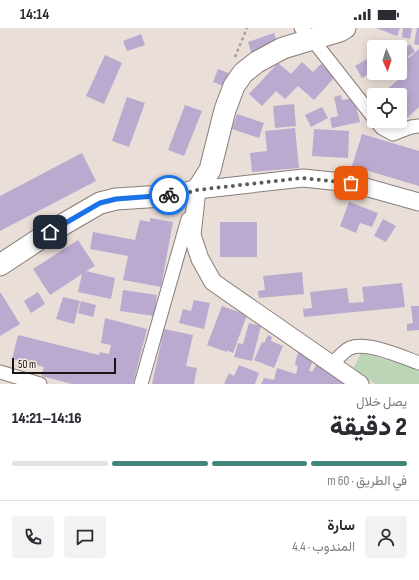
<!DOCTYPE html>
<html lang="ar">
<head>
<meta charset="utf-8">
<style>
	body { margin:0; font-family:"Sofia Sans Condensed",Vazirmatn,sans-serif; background:#f2f2f3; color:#2b2b33; direction:rtl; height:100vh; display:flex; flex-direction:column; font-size:15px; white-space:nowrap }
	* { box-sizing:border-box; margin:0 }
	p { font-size:13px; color:#7c7c81 }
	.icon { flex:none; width:22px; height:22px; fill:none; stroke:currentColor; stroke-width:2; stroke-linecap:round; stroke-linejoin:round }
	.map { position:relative; height:356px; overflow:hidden; direction:ltr }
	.details { display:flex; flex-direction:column; background:#fff; flex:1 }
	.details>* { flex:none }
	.needle { width:26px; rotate:177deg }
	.controls { position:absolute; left:367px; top:12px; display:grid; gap:8px }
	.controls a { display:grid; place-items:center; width:40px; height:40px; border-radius:4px; background:#fff; box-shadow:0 2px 10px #0003; font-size:20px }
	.scale { position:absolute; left:12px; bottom:10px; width:104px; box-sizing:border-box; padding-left:4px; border:2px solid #181412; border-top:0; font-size:11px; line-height:14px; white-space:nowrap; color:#181412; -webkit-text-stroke:3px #f7ece5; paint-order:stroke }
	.pin { position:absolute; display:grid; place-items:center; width:34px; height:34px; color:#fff; margin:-17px; border-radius:8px; box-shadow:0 2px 6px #0006 }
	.courier { position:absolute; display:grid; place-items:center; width:40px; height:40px; margin:-20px; border:3px solid #1a73e8; border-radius:50%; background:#fff; color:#222; box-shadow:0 1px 5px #0007 }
	.summary em { font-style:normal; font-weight:800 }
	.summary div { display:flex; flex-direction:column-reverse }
	.summary { display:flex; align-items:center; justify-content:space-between; height:68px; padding:0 12px }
	h1 { font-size:26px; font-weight:800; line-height:30px }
	.bar { display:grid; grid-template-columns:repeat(4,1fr); gap:6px 4px; align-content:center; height:48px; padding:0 12px }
	.bar i { height:5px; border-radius:3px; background:#e1e1e2 }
	.bar .selected { background:#42867a }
	.bar p { grid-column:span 4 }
	.line { display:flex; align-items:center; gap:10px; padding:0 12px; border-top:1px solid #e1e1e2 }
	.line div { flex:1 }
	.round { display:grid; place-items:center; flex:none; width:42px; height:42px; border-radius:4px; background:#f2f2f3 }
	.status { display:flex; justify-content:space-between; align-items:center; height:28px; padding:0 20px; background:#fff; direction:ltr }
	.status svg { height:11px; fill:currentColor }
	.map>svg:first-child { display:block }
	.green { fill:#bdd6b8 }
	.building { fill:#bbaad0 }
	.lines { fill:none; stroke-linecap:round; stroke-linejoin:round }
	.minor-casing { stroke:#887e78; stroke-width:15 }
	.tertiary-casing { stroke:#887e78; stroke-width:19 }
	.primary-casing { stroke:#887e78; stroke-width:23 }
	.path { stroke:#a99f9a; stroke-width:2.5; stroke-dasharray:3 3; stroke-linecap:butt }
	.minor { stroke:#fff; stroke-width:13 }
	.tertiary { stroke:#fff; stroke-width:17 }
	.primary { stroke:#fff; stroke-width:21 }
	.done { stroke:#625b57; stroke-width:4; stroke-dasharray:0 7.2 }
	.route { stroke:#1a73e8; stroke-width:5 }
</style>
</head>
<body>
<div class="status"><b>14:14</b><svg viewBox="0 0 49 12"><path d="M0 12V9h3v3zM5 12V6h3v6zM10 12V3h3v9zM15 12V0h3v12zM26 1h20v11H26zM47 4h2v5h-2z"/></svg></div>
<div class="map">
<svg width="419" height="356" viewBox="0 0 419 356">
	<rect width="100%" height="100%" fill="#eaded8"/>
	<path class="green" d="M 361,325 L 385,331 L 419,342 L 419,356 L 375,356 L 353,341 Z"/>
	<g class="building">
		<path d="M 376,0 L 400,0 L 397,8 Z"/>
		<path d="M 403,0 L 412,0 L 410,11 L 402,9 Z"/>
		<path d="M 417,0 L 419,0 L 419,17 L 414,16 Z"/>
		<path d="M 274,5 L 278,17 L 252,27 L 248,14 Z"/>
		<path d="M 141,6 L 145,17 L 127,23 L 123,13 Z"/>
		<path d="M 394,15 L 398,19 L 390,19 Z"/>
		<path d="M 410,16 L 415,24 L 407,29 L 402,22 Z"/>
		<path d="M 400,21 L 409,30 L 419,21 L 419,79 L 406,91 L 400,85 L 400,67 L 383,67 L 382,66 L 408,43 L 400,35 Z"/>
		<path d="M 105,27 L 122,35 L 104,76 L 86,68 Z"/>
		<path d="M 374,27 L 374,43 L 362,50 L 355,38 Z"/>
		<path d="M 302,34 L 313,44 L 321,36 L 335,49 L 314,72 L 298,58 L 285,71 L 276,63 L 262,78 L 249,66 L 278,35 L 291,46 Z"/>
		<path d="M 218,41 L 231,46 L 226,59 L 213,54 Z"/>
		<path d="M 341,67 L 342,72 L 354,70 L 360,94 L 332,100 L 330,90 L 338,88 L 334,69 Z"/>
		<path d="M 127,69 L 145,75 L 129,119 L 112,113 Z"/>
		<path d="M 294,76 L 296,98 L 275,100 L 273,78 Z"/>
		<path d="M 185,77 L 202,83 L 184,128 L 168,122 Z"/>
		<path d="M 322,79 L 328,90 L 311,99 L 305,87 Z"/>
		<path d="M 237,86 L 264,95 L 259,110 L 232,101 Z"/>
		<path d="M 295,100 L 299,140 L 252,144 L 250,125 L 267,123 L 265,103 Z"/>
		<path d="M 314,101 L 349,103 L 348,130 L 312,128 Z"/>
		<path d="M 362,106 L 419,123 L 419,158 L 352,138 Z"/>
		<path d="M 82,125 L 96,153 L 0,203 L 0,168 Z"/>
		<path d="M 349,174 L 378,185 L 372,199 L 360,195 L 356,205 L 340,198 Z"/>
		<path d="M 150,190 L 173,194 L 161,259 L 123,252 L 128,228 L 90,221 L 93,204 L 135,212 L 140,192 L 150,194 Z"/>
		<path d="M 383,191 L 396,198 L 386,214 L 374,208 Z"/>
		<rect x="220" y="194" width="37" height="35"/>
		<path d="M 78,212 L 95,238 L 86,243 L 115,250 L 111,271 L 78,264 L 82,246 L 50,267 L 33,241 Z"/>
		<path d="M 302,244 L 304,266 L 259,270 L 258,263 L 265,262 L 263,248 Z"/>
		<path d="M 402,255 L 405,279 L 304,289 L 303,281 L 312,280 L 310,264 L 347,260 L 349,275 L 364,274 L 362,259 Z"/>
		<path d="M 123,262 L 157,267 L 154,288 L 120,283 Z"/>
		<path d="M 38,264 L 45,276 L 31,285 L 24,273 Z"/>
		<path d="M 0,265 L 1,265 L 20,296 L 0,308 Z"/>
		<path d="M 63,269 L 80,273 L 74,296 L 56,291 Z"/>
		<path d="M 194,272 L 210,275 L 204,301 L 179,295 L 183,281 L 191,283 Z"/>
		<path d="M 81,273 L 96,277 L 93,289 L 78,285 Z"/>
		<path d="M 222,278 L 247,287 L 233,325 L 227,322 L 227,324 L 207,317 Z"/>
		<path d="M 411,278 L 419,278 L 419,302 L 407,303 L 407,296 L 413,295 Z"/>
		<path d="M 105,290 L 147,301 L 133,356 L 72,356 L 41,348 L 44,339 L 12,331 L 18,307 L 99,327 L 100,324 L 109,326 L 111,317 L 101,315 Z"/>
		<path d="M 249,295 L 261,298 L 252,333 L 234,329 L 238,315 L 243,316 Z"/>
		<path d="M 164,301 L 193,307 L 186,338 L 197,340 L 194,356 L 152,356 Z"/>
		<path d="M 268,307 L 272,309 L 271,313 L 283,318 L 274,340 L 254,332 L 262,314 L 264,315 Z"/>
		<path d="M 298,324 L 304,325 L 313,333 L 309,342 L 312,344 L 319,333 L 352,356 L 261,356 L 264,350 L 274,352 L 277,340 L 296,346 L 298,339 L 295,336 Z"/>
		<path d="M 239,337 L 259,345 L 255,356 L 224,356 L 229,345 L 234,348 Z"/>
	</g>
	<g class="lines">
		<g class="minor-casing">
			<g id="minor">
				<path d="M 301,0 L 312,11 L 374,90"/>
				<path d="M 376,93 L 382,100 L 393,106 L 411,99 L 419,98"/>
				<path d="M 331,337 C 337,332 343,323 350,320 C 367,313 402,329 419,335"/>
				<path d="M 0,344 L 40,356"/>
				<path d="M 141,356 L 188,191"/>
			</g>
		</g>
		<g class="tertiary-casing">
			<path id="tertiary" d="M 360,356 L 213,254 L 200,231 L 192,207 L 197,162 L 303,150 L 351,155 L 419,174"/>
		</g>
		<g class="primary-casing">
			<path id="primary" d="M 0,237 L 50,204 L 100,175 L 116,171 L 179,167 L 197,162 L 210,142 L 225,82 L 234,58 L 243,45 L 257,34 L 283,20 L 340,3 L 345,0"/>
		</g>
		<path class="path" d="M 235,29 L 247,0"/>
		<use href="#minor" class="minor"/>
		<use href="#tertiary" class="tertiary"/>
		<use href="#primary" class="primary"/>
	</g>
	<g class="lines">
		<path class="done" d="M 169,167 L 179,167 L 197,162 L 302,150 L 351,155"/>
		<path class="route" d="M 50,204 L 100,175 L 116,171 L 169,167"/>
	</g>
</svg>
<div class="controls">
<a><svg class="needle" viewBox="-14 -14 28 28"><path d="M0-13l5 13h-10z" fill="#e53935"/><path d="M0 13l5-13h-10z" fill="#7c7c81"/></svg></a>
<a><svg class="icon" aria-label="locate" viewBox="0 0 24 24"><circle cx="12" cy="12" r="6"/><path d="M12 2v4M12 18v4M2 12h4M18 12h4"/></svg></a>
</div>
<div class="scale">50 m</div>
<div class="pin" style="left:351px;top:155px;background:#ea580c"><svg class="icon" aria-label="bag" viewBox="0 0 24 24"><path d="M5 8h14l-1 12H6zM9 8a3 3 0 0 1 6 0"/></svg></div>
<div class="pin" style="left:50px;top:204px;background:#1f2937"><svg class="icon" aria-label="home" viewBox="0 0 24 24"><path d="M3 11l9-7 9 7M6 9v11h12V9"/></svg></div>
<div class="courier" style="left:169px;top:167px"><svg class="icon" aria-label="bike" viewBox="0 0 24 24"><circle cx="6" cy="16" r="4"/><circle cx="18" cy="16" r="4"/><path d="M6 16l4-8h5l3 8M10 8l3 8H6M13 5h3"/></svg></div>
</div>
<section class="details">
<div class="summary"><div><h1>2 دقيقة</h1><p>يصل خلال</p></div><em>14:16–14:21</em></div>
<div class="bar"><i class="selected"></i><i class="selected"></i><i class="selected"></i><i></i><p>في الطريق · 60 m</p></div>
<div class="line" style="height:72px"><a class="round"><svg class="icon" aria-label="person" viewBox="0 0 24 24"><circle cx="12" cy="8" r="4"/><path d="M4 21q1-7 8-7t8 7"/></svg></a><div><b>سارة</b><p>المندوب · 4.4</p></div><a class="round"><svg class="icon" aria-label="chat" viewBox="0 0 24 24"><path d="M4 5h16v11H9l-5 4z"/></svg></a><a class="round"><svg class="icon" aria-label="phone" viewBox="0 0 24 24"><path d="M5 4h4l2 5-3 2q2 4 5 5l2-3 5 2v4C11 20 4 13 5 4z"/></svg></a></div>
</section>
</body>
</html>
